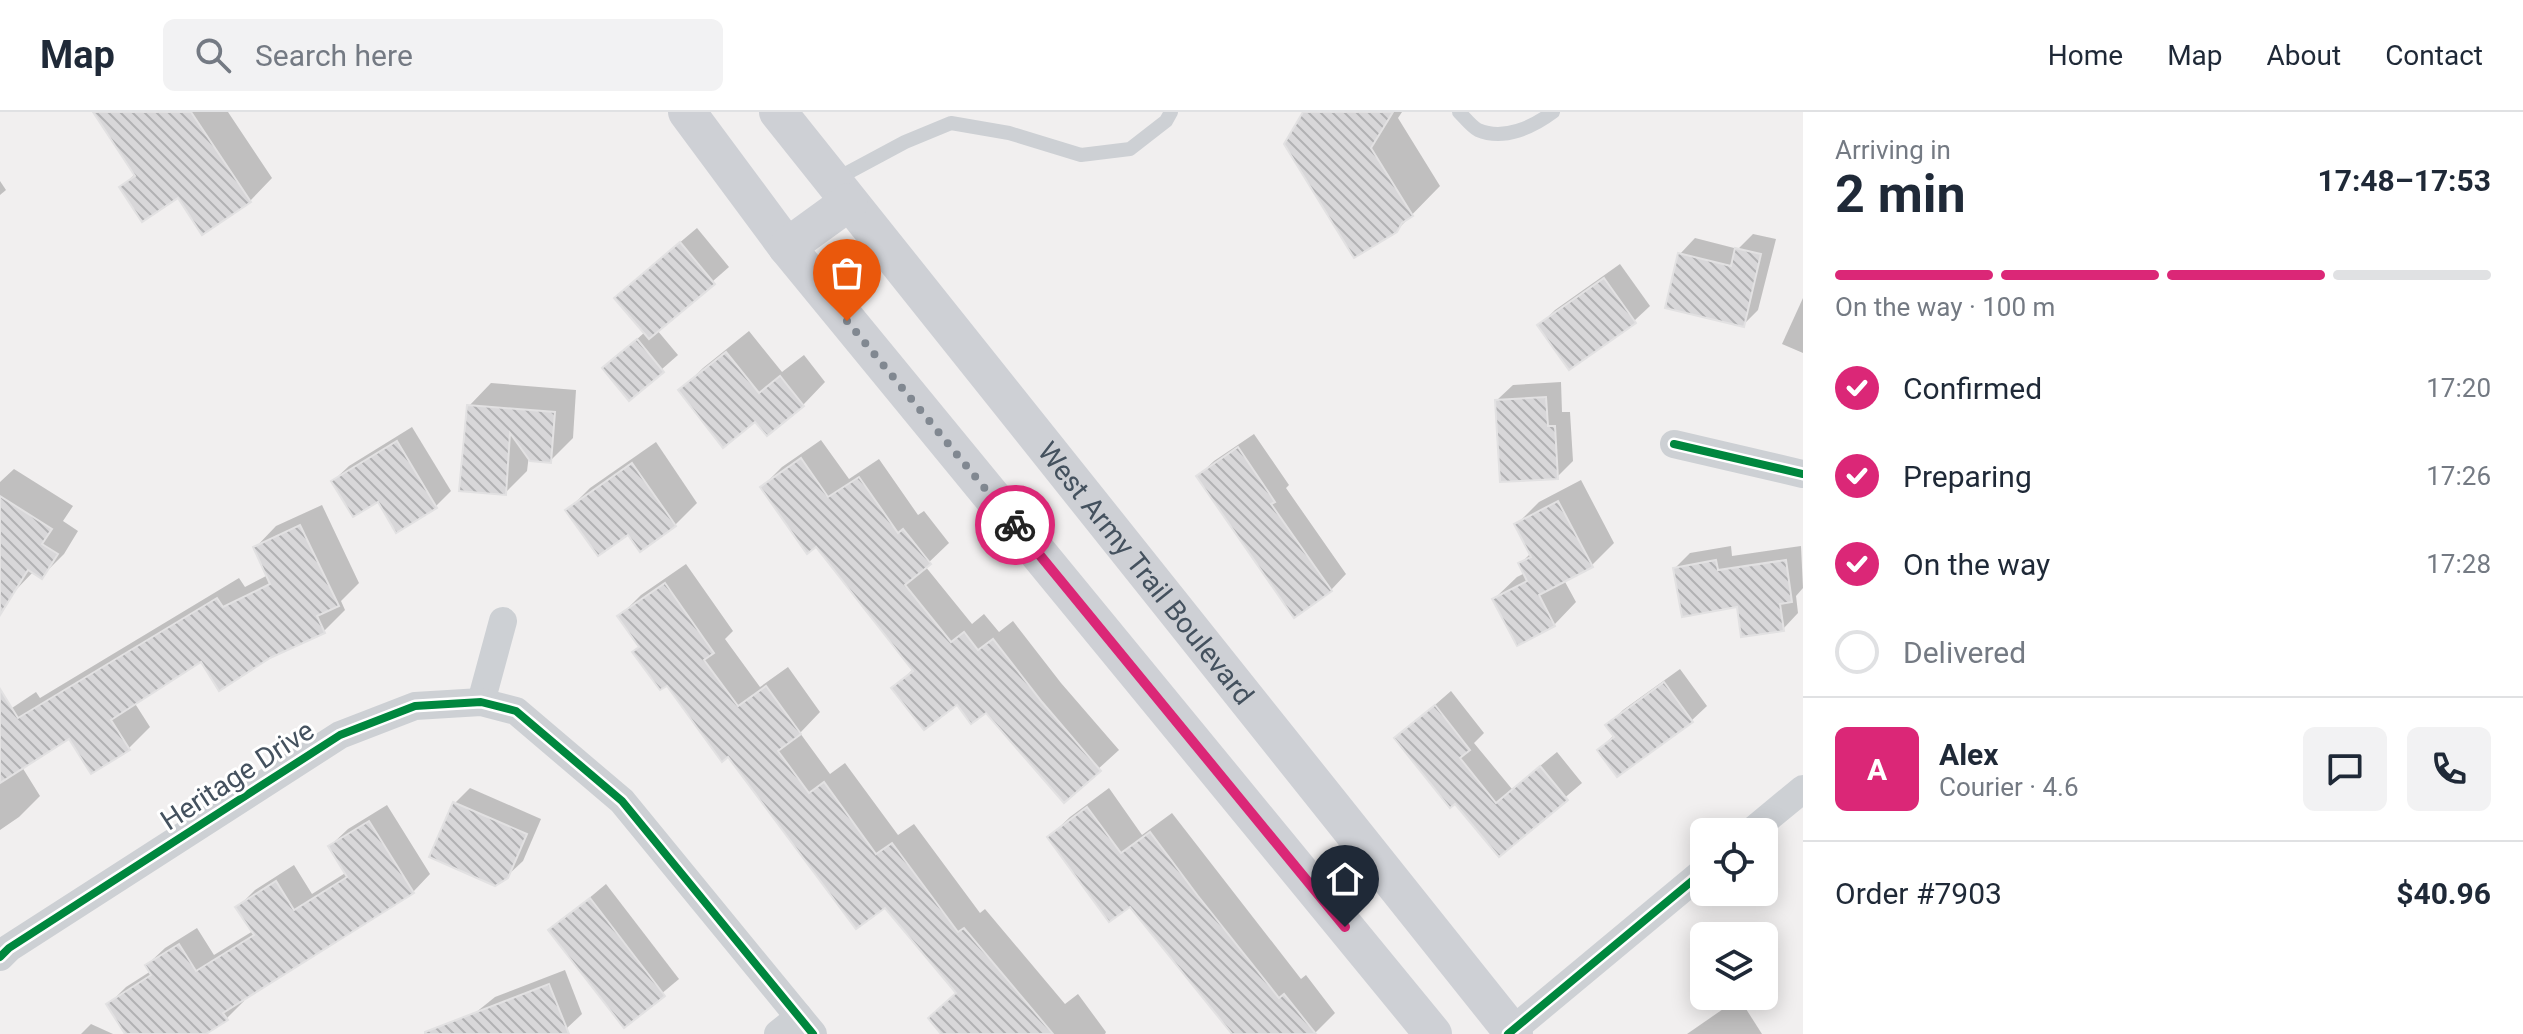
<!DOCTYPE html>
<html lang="en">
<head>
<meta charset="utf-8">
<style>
	body { margin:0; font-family:Roboto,sans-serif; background:#f2f2f3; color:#1f2937; height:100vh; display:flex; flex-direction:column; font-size:30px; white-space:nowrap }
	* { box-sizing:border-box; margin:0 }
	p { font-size:26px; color:#747a83 }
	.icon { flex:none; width:44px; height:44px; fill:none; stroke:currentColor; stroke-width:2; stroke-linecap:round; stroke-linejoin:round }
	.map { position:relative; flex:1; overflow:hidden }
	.drawer { display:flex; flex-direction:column; background:#fff; width:720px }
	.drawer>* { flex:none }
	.controls { position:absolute; left:1690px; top:706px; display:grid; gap:16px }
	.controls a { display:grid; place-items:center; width:88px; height:88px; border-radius:12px; background:#fff; box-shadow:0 4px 20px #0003; font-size:40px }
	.pin { position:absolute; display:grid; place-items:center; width:68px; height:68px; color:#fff; margin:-82px -34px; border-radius:50% 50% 50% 0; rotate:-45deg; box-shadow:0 0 8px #0007 }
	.pin .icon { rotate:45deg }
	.courier { position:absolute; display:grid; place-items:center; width:80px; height:80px; margin:-40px; border:6px solid #db2777; border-radius:50%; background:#fff; color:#222; box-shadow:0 2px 10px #0007 }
	.headline em { font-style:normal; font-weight:700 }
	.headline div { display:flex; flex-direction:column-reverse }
	.headline { display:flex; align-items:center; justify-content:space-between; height:136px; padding:0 32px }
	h1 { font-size:52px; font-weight:700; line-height:60px }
	.bar { display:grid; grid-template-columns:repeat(4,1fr); gap:12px 8px; align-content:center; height:96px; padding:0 32px }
	.bar i { height:10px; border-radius:6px; background:#e0e1e3 }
	.bar .current { background:#db2777 }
	.bar p { grid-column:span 4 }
	.line { display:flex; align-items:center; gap:20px; padding:0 32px; border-top:2px solid #e0e1e3 }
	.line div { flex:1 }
	.round { display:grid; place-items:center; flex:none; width:84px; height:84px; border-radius:12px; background:#f2f2f3 }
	ol { padding:0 32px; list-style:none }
	li { display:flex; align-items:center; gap:24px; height:88px }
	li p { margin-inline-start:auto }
	li .icon { padding:8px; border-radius:50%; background:#db2777; color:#fff; stroke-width:4 }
	li:last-child { color:#747a83 }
	li i { width:44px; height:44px; border:4px solid #e0e1e3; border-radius:50% }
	header { display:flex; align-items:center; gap:48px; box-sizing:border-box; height:112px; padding:0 40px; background:#fff; border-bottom:2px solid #e0e1e3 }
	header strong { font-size:38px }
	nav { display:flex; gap:44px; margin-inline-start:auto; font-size:28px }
	.search { width:560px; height:72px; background:#f2f2f3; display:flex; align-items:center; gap:20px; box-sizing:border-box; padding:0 28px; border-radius:12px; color:#747a83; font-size:30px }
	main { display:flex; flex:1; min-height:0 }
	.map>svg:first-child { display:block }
	.shadow { fill:#0003 }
	.building { fill:url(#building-back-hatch); stroke:#e2e1e2; stroke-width:2 }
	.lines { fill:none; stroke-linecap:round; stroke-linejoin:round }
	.lane { stroke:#cdd0d4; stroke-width:14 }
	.street { stroke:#cdd0d4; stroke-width:28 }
	.secondary { stroke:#ced0d5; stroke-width:38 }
	.cycleway-casing { stroke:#fff; stroke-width:13 }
	.cycleway { stroke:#00873e; stroke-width:8 }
	.done { stroke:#818891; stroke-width:8; stroke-dasharray:0 14.4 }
	.route { stroke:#db2777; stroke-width:10 }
	.labels { text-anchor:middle; stroke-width:6; stroke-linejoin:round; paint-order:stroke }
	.street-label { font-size:28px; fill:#44515e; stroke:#fff }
</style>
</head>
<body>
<header>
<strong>Map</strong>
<div class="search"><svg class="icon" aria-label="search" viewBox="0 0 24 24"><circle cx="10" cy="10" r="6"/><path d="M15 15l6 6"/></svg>Search here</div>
<nav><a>Home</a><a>Map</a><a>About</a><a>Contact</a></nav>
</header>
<main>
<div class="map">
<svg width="1803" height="922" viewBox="0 0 1803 922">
	<defs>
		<pattern id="building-back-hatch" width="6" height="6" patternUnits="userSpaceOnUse" patternTransform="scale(2)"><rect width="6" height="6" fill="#d8d7d9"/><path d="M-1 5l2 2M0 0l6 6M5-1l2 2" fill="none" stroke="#b1b1b3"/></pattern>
	</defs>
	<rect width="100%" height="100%" fill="#f1efef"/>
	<g class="shadow">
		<path d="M 95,0 L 228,0 L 272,66 L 250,89 L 122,75 L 136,61 Z"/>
		<path d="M 1305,0 L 1402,0 L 1398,6 L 1440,74 L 1396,119 Z"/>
		<path d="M 0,69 L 6,78 L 0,83 Z"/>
		<path d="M 697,116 L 729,155 L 657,218 L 678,243 L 629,286 L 605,256 L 645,220 L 632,171 Z"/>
		<path d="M 1753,122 L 1776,127 L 1758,198 L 1743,213 L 1680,142 L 1695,126 L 1738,137 Z"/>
		<path d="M 1620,152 L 1650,194 L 1634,209 L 1540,213 L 1555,198 Z"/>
		<path d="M 1803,186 L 1803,241 L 1782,232 Z"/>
		<path d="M 749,219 L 782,260 L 804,243 L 825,270 L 803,293 L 756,307 L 680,279 L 703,256 Z"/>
		<path d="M 1561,270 L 1562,300 L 1570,300 L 1573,349 L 1557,365 L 1497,288 L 1513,273 Z"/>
		<path d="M 491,271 L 576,278 L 573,326 L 550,349 L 529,343 L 527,359 L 505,381 L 469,294 Z"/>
		<path d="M 412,315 L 451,379 L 436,394 L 378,388 L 333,369 L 349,354 Z"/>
		<path d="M 1254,322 L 1289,373 L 1286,376 L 1346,462 L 1331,478 L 1294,503 L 1198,364 L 1214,349 Z"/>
		<path d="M 821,328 L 849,367 L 879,347 L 918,403 L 924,399 L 949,431 L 925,454 L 972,512 L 984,502 L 999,520 L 1013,509 L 1061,571 L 1119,638 L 1064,688 L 986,598 L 894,577 L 914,556 L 817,433 L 762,375 L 782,355 Z"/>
		<path d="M 656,330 L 697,391 L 675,413 L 629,421 L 568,398 L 590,376 Z"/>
		<path d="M 14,357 L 73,394 L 63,409 L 78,419 L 64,442 L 42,464 L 34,459 L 11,483 L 0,480 L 0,370 Z"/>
		<path d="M 1581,368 L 1614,431 L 1591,454 L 1564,468 L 1576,490 L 1554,513 L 1494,487 L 1517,465 L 1525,461 L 1520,452 L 1531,441 L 1516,413 L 1539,390 Z"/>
		<path d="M 322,393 L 359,471 L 341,489 L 345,498 L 324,519 L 202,548 L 134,590 L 150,615 L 129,636 L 69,624 L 22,655 L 40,684 L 19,705 L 0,718 L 0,604 L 36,580 L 40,586 L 239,466 L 245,475 L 268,463 L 255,436 L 276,414 Z"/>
		<path d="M 1731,434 L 1732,444 L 1801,434 L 1803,476 L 1796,484 L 1798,501 L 1783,517 L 1675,456 L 1690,441 Z"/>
		<path d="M 686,452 L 733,519 L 725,527 L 760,575 L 788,555 L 820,600 L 800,621 L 830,662 L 845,651 L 898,723 L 914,712 L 980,801 L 985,797 L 1065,892 L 1078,882 L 1106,920 L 1105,922 L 944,922 L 930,906 L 957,880 L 886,793 L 641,534 L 620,504 L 641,483 Z"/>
		<path d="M 1680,557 L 1707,594 L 1691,609 L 1599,638 L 1615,622 L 1608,613 L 1623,598 Z"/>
		<path d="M 1451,579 L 1484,621 L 1474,631 L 1512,677 L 1557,640 L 1582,671 L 1499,742 L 1397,626 Z"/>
		<path d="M 470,676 L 541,707 L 523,749 L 506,765 L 455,691 Z"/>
		<path d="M 1109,676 L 1142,723 L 1172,701 L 1301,867 L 1306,863 L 1335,901 L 1315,921 L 1231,922 L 1234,920 L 1131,792 L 1049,725 L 1070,705 Z"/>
		<path d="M 387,693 L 430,762 L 413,780 L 242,887 L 244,889 L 226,907 L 202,922 L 127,922 L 108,893 L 126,875 L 151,859 L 147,853 L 165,836 L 197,816 L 214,843 L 253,819 L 238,795 L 255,778 L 294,753 L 312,782 L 347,760 L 330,734 L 348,717 Z"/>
		<path d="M 606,772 L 679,867 L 624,913 L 551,818 Z"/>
		<path d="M 565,858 L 582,902 L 566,917 L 553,922 L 449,922 L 495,885 Z"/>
		<path d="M 1739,886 L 1762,922 L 1687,922 Z"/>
		<path d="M 91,912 L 113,922 L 81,922 Z"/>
	</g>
	<g class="building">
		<path d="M 93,0 L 191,0 L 251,90 L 202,123 L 178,86 L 142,110 L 119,75 L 135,64 Z"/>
		<path d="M 1303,0 L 1393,0 L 1371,36 L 1413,104 L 1402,111 L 1397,120 L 1354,146 L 1284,32 Z"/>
		<path d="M 680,130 L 715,172 L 649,227 L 614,186 Z"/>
		<path d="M 1735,136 L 1761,142 L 1744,215 L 1665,196 L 1678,141 L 1731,154 Z"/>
		<path d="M 1604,166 L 1636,211 L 1569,258 L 1537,213 Z"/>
		<path d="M 637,227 L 664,260 L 629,289 L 602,256 Z"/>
		<path d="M 726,240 L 759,281 L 780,264 L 804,294 L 767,324 L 755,310 L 723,336 L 678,278 Z"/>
		<path d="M 1546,285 L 1548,314 L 1555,314 L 1558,367 L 1500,370 L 1495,288 Z"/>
		<path d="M 467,293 L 555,300 L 551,351 L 530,349 L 510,321 L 506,383 L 459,379 Z"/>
		<path d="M 397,329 L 437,396 L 396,421 L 378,390 L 353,405 L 331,369 Z"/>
		<path d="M 1238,335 L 1275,390 L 1271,392 L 1332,479 L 1294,506 L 1196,364 Z"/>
		<path d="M 801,346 L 828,385 L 859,365 L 898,421 L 903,417 L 931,452 L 905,473 L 951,530 L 964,520 L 978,538 L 993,527 L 1042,590 L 1101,659 L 1064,691 L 986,601 L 971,612 L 957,593 L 924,618 L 891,576 L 913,559 L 816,435 L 807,442 L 760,375 Z"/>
		<path d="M 632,351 L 676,414 L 640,440 L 628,423 L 598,444 L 565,398 Z"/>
		<path d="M 0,384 L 52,417 L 42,432 L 58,442 L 42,467 L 28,458 L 0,503 Z"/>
		<path d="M 1558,389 L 1593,455 L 1539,483 L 1555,514 L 1517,534 L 1492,487 L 1527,469 L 1518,451 L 1531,445 L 1514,412 Z"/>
		<path d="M 300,413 L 339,494 L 317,504 L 325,521 L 270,546 L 219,579 L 201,550 L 111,608 L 130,638 L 91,662 L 69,627 L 0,671 L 0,577 L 18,606 L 217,486 L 223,495 L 270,472 L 253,435 Z"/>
		<path d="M 1716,448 L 1718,458 L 1786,448 L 1792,490 L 1780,492 L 1784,519 L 1741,525 L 1737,495 L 1682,505 L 1673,456 Z"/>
		<path d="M 665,471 L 714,541 L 704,548 L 738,594 L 766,574 L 801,622 L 778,639 L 809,681 L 824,670 L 876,742 L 892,731 L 958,820 L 964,816 L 1053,922 L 941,922 L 928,906 L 956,881 L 885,796 L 856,817 L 728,645 L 722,650 L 667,574 L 660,578 L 632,540 L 639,535 L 617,504 Z"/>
		<path d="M 1664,570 L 1693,610 L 1617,665 L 1597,638 L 1614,625 L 1605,613 Z"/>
		<path d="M 1435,593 L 1470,638 L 1460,646 L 1496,691 L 1540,654 L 1568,688 L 1499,745 L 1455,692 L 1450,696 L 1394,626 Z"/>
		<path d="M 453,690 L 527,722 L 508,766 L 495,774 L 429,745 Z"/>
		<path d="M 1087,695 L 1121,741 L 1150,720 L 1198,784 L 1279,886 L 1284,882 L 1316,922 L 1232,922 L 1130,795 L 1109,810 L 1047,725 Z"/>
		<path d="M 369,709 L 414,781 L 223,901 L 228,908 L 206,922 L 125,922 L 106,892 L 151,863 L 145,853 L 179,832 L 196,859 L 254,823 L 235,795 L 276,769 L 294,798 L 347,765 L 328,734 Z"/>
		<path d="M 590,786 L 665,884 L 624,916 L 548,818 Z"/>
		<path d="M 549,872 L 569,922 L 425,922 L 425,920 Z"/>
	</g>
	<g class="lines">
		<g class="lane">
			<path d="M 1459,0 C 1464,5 1472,15 1478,18 C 1504,29 1533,15 1553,0"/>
			<path d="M 836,67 L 905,30 L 951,11 L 1009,21 L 1081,43 L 1130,37 L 1166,9 L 1171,0"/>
		</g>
		<g class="street">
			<path d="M 1674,332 L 1803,362"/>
			<path d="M 481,590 L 503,509"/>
			<path d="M 1751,720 L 1803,677"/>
			<path d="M 0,845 L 9,836 L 340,623 L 415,594 L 481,590 L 516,599 L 622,689 L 813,922"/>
			<path d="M 778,922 L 799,905"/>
			<path d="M 1508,922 L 1704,759"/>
		</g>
		<g class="secondary">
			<path d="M 687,0 L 787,135 L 1433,922"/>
			<path id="s1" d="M 778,0 L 1514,922"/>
			<path d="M 787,135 L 849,90"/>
		</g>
		<g class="cycleway-casing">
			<g id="cycleway">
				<path d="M 1674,332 L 1803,362"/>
				<path d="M 0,845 L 9,836 L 340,623 L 415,594 L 481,590 L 516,599 L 622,689 L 813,922"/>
				<path d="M 1508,922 L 1704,759"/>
			</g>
		</g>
		<use href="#cycleway" class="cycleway"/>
	</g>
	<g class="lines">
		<path class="done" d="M 847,209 L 1015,413"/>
		<path class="route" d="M 1015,413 L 1345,815"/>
	</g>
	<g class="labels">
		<g class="street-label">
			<text dy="10" stroke="none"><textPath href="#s1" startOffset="590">West Army Trail Boulevard</textPath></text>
			<text transform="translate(237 663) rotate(-33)" y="10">Heritage Drive</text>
		</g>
	</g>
</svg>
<div class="controls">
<a><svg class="icon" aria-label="locate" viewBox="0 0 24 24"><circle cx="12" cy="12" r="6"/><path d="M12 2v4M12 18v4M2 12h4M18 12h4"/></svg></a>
<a><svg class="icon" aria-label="layers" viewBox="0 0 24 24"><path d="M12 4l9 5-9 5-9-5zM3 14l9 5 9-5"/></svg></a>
</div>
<div class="pin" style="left:847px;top:209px;background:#ea580c"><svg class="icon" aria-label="bag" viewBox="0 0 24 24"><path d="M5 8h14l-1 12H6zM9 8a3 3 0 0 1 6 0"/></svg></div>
<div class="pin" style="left:1345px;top:815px;background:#1f2937"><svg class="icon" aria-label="home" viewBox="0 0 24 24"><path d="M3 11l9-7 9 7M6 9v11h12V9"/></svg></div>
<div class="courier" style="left:1015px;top:413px"><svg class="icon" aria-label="bike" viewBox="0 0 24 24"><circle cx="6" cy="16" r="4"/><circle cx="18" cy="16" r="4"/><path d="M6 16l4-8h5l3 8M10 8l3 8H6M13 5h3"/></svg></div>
</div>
<section class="drawer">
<div class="headline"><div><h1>2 min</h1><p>Arriving in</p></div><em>17:48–17:53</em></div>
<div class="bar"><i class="current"></i><i class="current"></i><i class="current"></i><i></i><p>On the way · 100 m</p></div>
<ol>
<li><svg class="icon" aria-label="check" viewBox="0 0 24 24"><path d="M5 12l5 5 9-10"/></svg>Confirmed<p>17:20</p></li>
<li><svg class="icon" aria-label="check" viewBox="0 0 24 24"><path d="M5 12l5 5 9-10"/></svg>Preparing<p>17:26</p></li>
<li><svg class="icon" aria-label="check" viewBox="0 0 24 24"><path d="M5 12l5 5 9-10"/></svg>On the way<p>17:28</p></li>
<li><i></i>Delivered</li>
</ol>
<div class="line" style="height:144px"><b class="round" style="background:#db2777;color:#fff">A</b><div><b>Alex</b><p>Courier · 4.6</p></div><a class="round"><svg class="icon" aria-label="chat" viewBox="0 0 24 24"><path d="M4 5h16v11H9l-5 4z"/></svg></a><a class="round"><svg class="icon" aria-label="phone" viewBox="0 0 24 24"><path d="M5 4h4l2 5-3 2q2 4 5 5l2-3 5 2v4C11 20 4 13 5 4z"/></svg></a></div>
<div class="line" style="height:104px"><div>Order #7903</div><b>$40.96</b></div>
</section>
</main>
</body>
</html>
